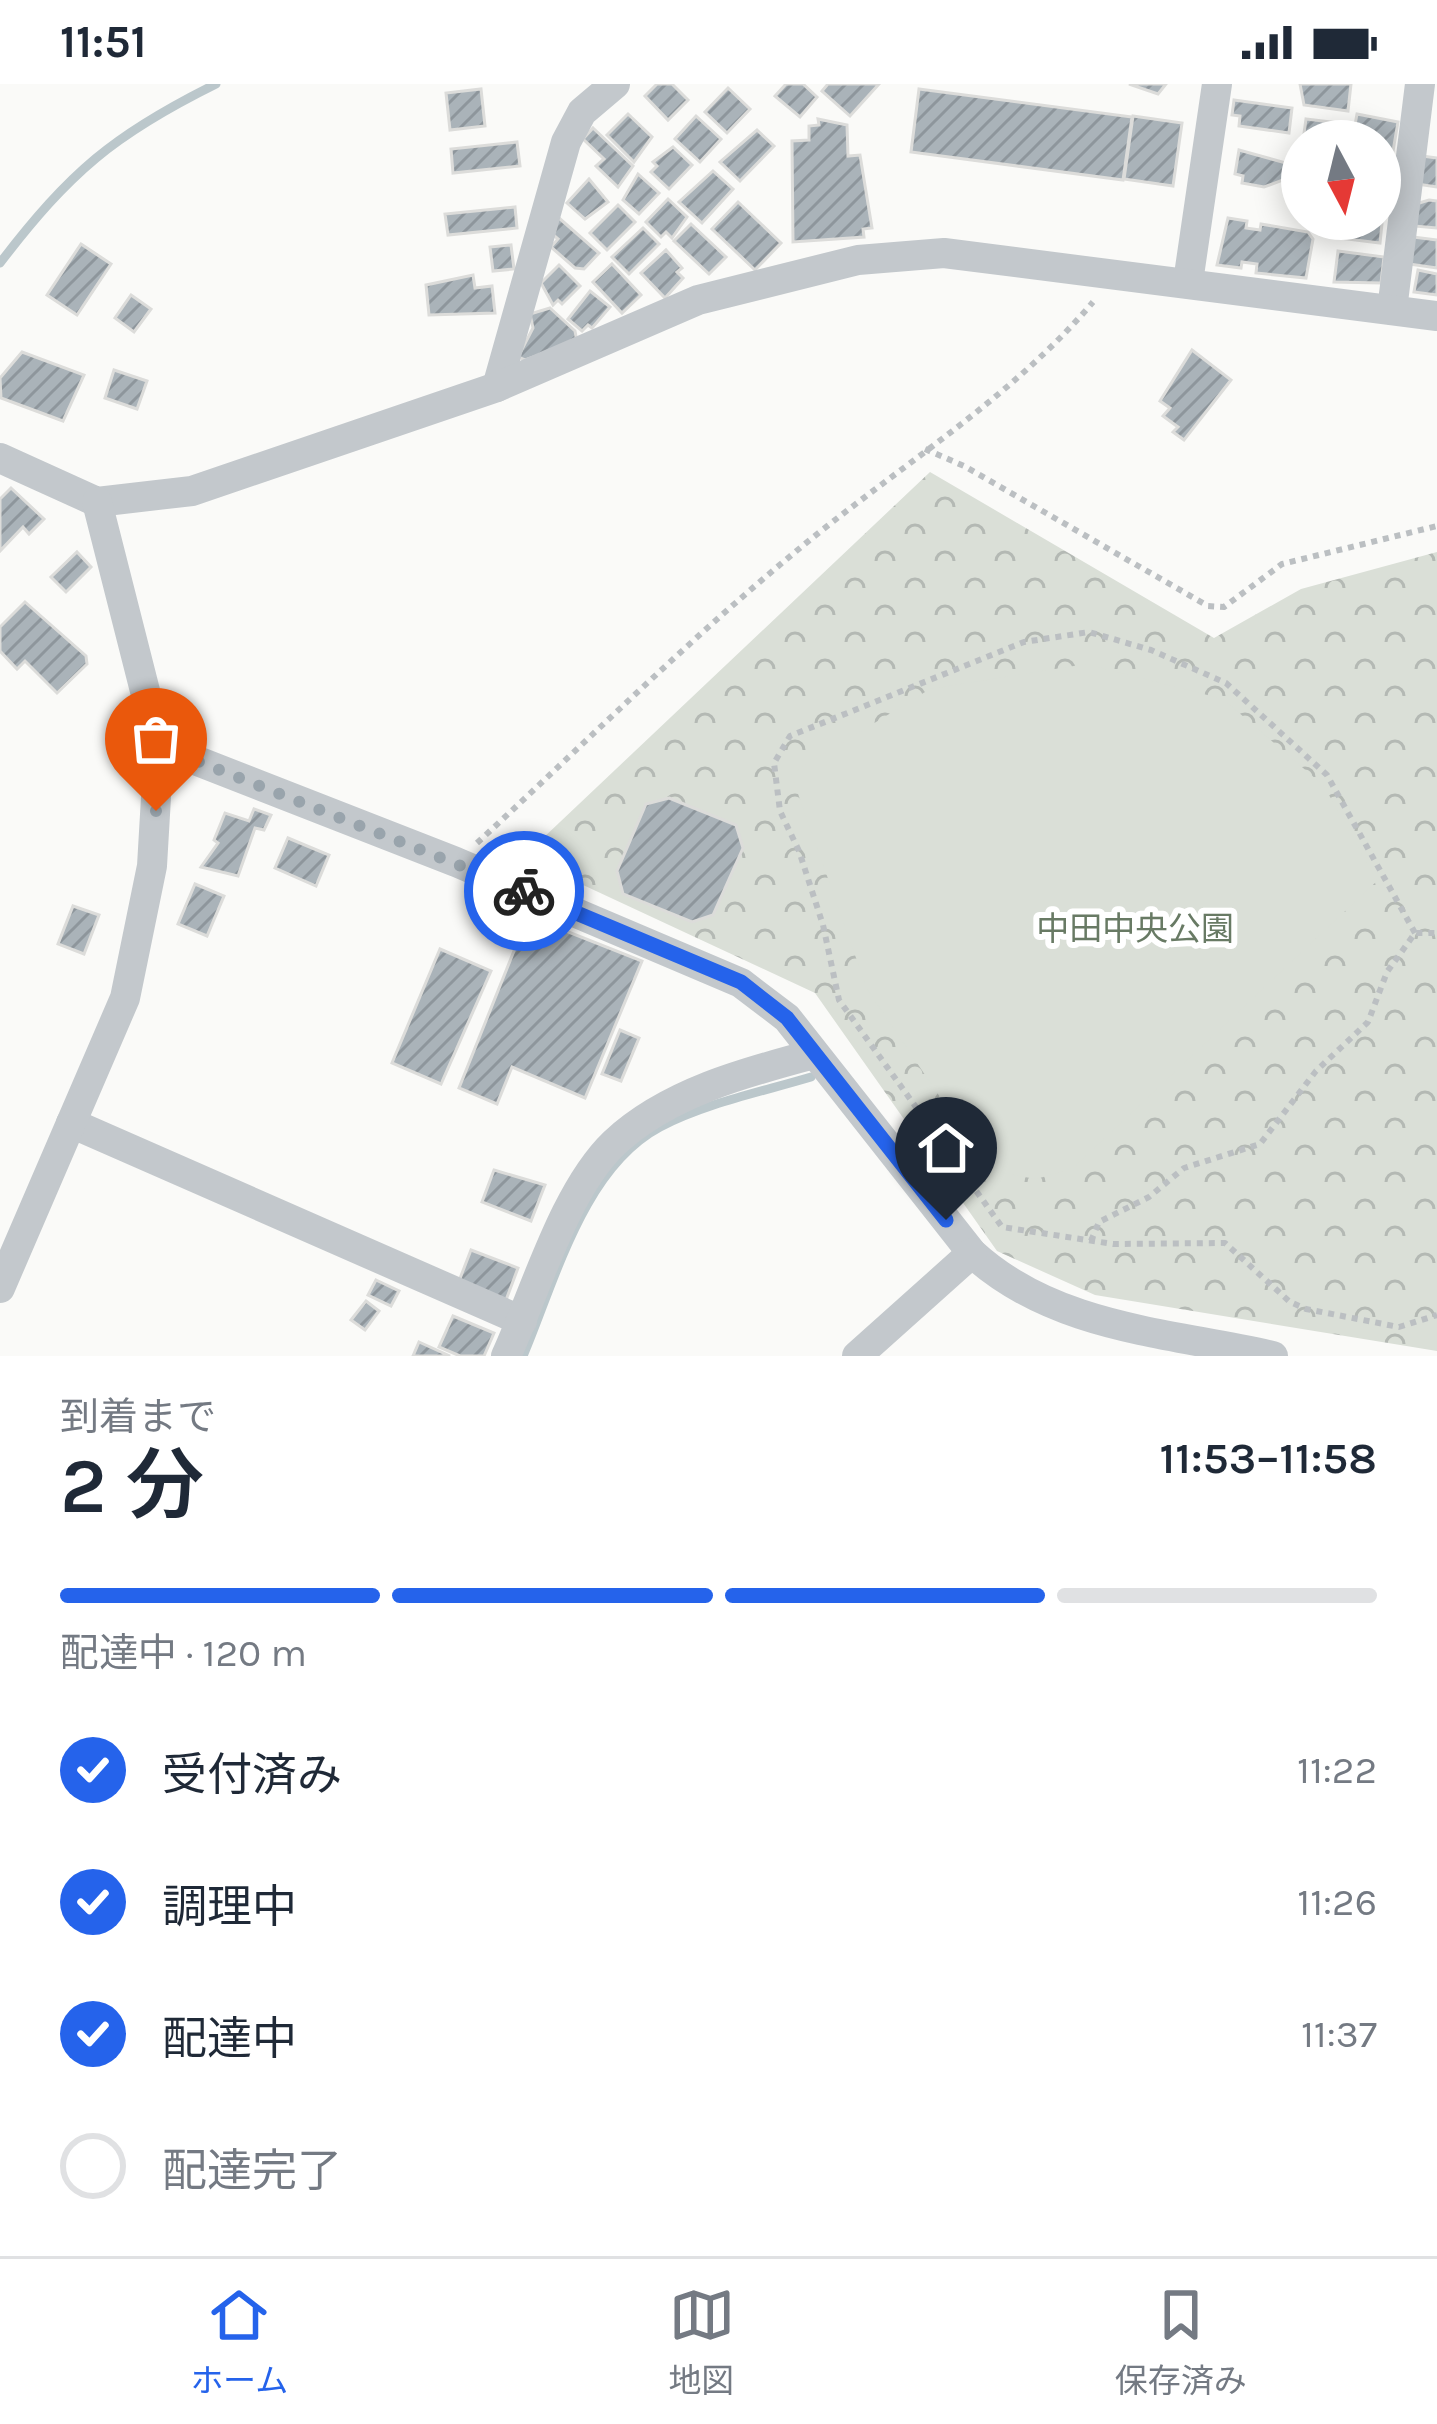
<!DOCTYPE html>
<html lang="ja">
<head>
<meta charset="utf-8">
<style>
	body { margin:0; font-family:Karla,"Noto Sans JP",sans-serif; background:#f2f2f3; color:#1f2937; height:100vh; display:flex; flex-direction:column; font-size:45px; white-space:nowrap }
	* { box-sizing:border-box; margin:0 }
	p { font-size:39px; color:#747a83 }
	.icon { flex:none; width:66px; height:66px; fill:none; stroke:currentColor; stroke-width:2; stroke-linecap:round; stroke-linejoin:round }
	.map { position:relative; height:1272px; overflow:hidden }
	.panel { display:flex; flex-direction:column; background:#fff; flex:1 }
	.panel>* { flex:none }
	.needle { width:78px; rotate:173deg }
	.tools { position:absolute; left:1281px; top:36px; display:grid; gap:24px }
	.tools a { display:grid; place-items:center; width:120px; height:120px; border-radius:50%; background:#fff; box-shadow:0 6px 30px #0003; font-size:60px }
	.pin { position:absolute; display:grid; place-items:center; width:102px; height:102px; color:#fff; margin:-123px -51px; border-radius:50% 50% 50% 0; rotate:-45deg; box-shadow:0 0 12px #0007 }
	.pin .icon { rotate:45deg }
	.courier { position:absolute; display:grid; place-items:center; width:120px; height:120px; margin:-60px; border:9px solid #2563eb; border-radius:50%; background:#fff; color:#222; box-shadow:0 3px 15px #0007 }
	.summary em { font-style:normal; font-weight:600 }
	.summary div { display:flex; flex-direction:column-reverse }
	.summary { display:flex; align-items:center; justify-content:space-between; height:204px; padding:0 60px }
	h1 { font-size:78px; font-weight:600; line-height:90px }
	.bar { display:grid; grid-template-columns:repeat(4,1fr); gap:18px 12px; align-content:center; height:144px; padding:0 60px }
	.bar i { height:15px; border-radius:9px; background:#e0e1e3 }
	.bar .on { background:#2563eb }
	.bar p { grid-column:span 4 }
	ol { padding:0 60px; list-style:none }
	li { display:flex; align-items:center; gap:36px; height:132px }
	li p { margin-inline-start:auto }
	li .icon { padding:12px; border-radius:50%; background:#2563eb; color:#fff; stroke-width:4 }
	li:last-child { color:#747a83 }
	li i { width:66px; height:66px; border:6px solid #e0e1e3; border-radius:50% }
	.status { display:flex; justify-content:space-between; align-items:center; height:84px; padding:0 60px; background:#fff; direction:ltr }
	.status svg { height:33px; fill:currentColor }
	.tab-bar { display:flex; justify-content:space-around; align-items:center; height:168px; border-top:3px solid #e0e1e3; background:#fff; font-size:33px; color:#747a83 }
	.tab-bar a { display:grid; justify-items:center; gap:6px }
	.tab-bar .on { color:#2563eb }
	.map>svg:first-child { display:block }
	.park { fill:url(#park-crowns) }
	.pitch { fill:#dadfd7 }
	.lines { fill:none; stroke-linecap:round; stroke-linejoin:round }
	.stream { stroke:#bbc7cb; stroke-width:9 }
	.building { fill:url(#building-hatch); stroke:#dcdcda; stroke-width:3 }
	.path { stroke:#bbbfc2; stroke-width:6; stroke-dasharray:6 6; stroke-linecap:butt }
	.minor { stroke:#c3c8cc; stroke-width:30 }
	.done { stroke:#99a4ac; stroke-width:12; stroke-dasharray:0 21.6 }
	.route { stroke:#2563eb; stroke-width:15 }
	.labels { text-anchor:middle; stroke-width:12; stroke-linejoin:round; paint-order:stroke }
	.park-label { font-size:33px; fill:#687a64; stroke:#fff }
</style>
</head>
<body>
<div class="status"><b>11:51</b><svg viewBox="0 0 49 12"><path d="M0 12V9h3v3zM5 12V6h3v6zM10 12V3h3v9zM15 12V0h3v12zM26 1h20v11H26zM47 4h2v5h-2z"/></svg></div>
<div class="map">
<svg width="1437" height="1272" viewBox="0 0 1437 1272">
	<defs>
		<pattern id="park-crowns" width="20" height="18" patternUnits="userSpaceOnUse" patternTransform="scale(3)"><rect width="20" height="18" fill="#dadfd7"/><path d="M2 6a3 3 0 1 1 6 0M12 15a3 3 0 1 1 6 0" fill="none" stroke="#b4b9b4"/></pattern>
		<pattern id="building-hatch" width="6" height="6" patternUnits="userSpaceOnUse" patternTransform="scale(3)"><rect width="6" height="6" fill="#aab3b9"/><path d="M-1 1l2-2M0 6l6-6M5 7l2-2" fill="none" stroke="#8e969c"/></pattern>
	</defs>
	<rect width="100%" height="100%" fill="#fafaf8"/>
	<path class="park" d="M 930,388 L 1214,554 L 1301,505 L 1437,468 L 1437,1267 L 1095,1211 L 997,1167 L 815,909 L 523,773 Z"/>
	<path class="pitch" d="M 1086,580 L 1223,615 L 1324,702 L 1377,797 L 1072,1085 L 1036,1095 L 990,1087 L 867,905 L 791,690 L 930,605 Z"/>
	<g class="lines">
		<g class="stream">
			<path d="M 0,179 C 70,88 113,51 216,0"/>
			<path d="M 523,1272 C 555,1197 583,1084 660,1043 C 706,1019 761,1008 811,993"/>
		</g>
	</g>
	<g class="building">
		<path d="M 657,0 L 672,0 L 688,16 L 668,36 L 645,12 Z"/>
		<path d="M 786,0 L 803,0 L 817,13 L 800,33 L 775,12 Z"/>
		<path d="M 828,0 L 879,0 L 850,32 L 822,7 Z"/>
		<path d="M 1129,0 L 1166,0 L 1158,10 Z"/>
		<path d="M 1300,0 L 1351,0 L 1348,27 L 1304,21 Z"/>
		<path d="M 728,4 L 750,25 L 727,49 L 705,28 Z"/>
		<path d="M 481,5 L 485,42 L 450,46 L 446,9 Z"/>
		<path d="M 919,5 L 1132,33 L 1123,96 L 911,68 Z"/>
		<path d="M 1234,16 L 1292,24 L 1289,49 L 1239,42 L 1240,32 L 1232,31 Z"/>
		<path d="M 628,30 L 652,53 L 634,78 L 607,51 Z"/>
		<path d="M 1357,30 L 1398,38 L 1392,73 L 1380,71 L 1380,57 L 1352,57 Z"/>
		<path d="M 696,32 L 721,55 L 700,78 L 675,55 Z"/>
		<path d="M 1133,32 L 1182,39 L 1173,102 L 1124,95 Z"/>
		<path d="M 818,35 L 847,41 L 848,72 L 860,71 L 872,144 L 863,145 L 864,153 L 793,158 L 792,57 L 809,56 L 809,42 L 819,41 Z"/>
		<path d="M 1306,35 L 1348,40 L 1346,57 L 1303,57 Z"/>
		<path d="M 593,44 L 633,82 L 618,103 L 596,82 L 604,75 L 583,55 Z"/>
		<path d="M 757,46 L 774,62 L 740,97 L 720,78 Z"/>
		<path d="M 517,58 L 520,82 L 453,89 L 451,65 Z"/>
		<path d="M 673,63 L 692,81 L 669,105 L 651,88 L 657,82 L 653,78 Z"/>
		<path d="M 1239,66 L 1286,79 L 1283,96 L 1264,103 L 1242,99 L 1243,92 L 1235,90 Z"/>
		<path d="M 1422,72 L 1437,74 L 1437,103 L 1417,100 Z"/>
		<path d="M 713,87 L 733,105 L 702,139 L 679,118 Z"/>
		<path d="M 638,90 L 659,109 L 639,130 L 623,116 Z"/>
		<path d="M 589,95 L 608,118 L 585,135 L 567,119 Z"/>
		<path d="M 668,115 L 687,133 L 672,154 L 666,148 L 661,153 L 646,138 Z"/>
		<path d="M 1429,116 L 1437,117 L 1437,144 L 1414,142 L 1416,120 Z"/>
		<path d="M 738,118 L 781,159 L 755,186 L 712,145 Z"/>
		<path d="M 618,121 L 635,138 L 607,166 L 590,149 Z"/>
		<path d="M 515,123 L 517,144 L 448,151 L 445,130 Z"/>
		<path d="M 1380,130 L 1383,130 L 1380,159 L 1339,154 L 1341,135 L 1380,135 Z"/>
		<path d="M 559,134 L 599,169 L 584,185 L 575,184 L 551,163 L 558,155 L 550,148 Z"/>
		<path d="M 1228,134 L 1247,137 L 1246,144 L 1260,146 L 1261,140 L 1308,148 L 1313,155 L 1306,194 L 1256,189 L 1257,180 L 1242,178 L 1241,184 L 1217,181 Z"/>
		<path d="M 691,140 L 726,173 L 709,190 L 674,157 Z"/>
		<path d="M 643,144 L 659,160 L 629,190 L 612,173 Z"/>
		<path d="M 1413,153 L 1437,156 L 1437,184 L 1409,180 Z"/>
		<path d="M 81,160 L 111,180 L 77,231 L 47,211 Z"/>
		<path d="M 511,161 L 514,185 L 493,187 L 490,163 Z"/>
		<path d="M 666,166 L 682,184 L 677,188 L 683,194 L 665,214 L 641,189 Z"/>
		<path d="M 1338,167 L 1384,173 L 1381,199 L 1334,198 Z"/>
		<path d="M 612,180 L 641,211 L 622,229 L 593,198 Z"/>
		<path d="M 559,181 L 580,202 L 562,220 L 558,216 L 553,221 L 541,199 Z"/>
		<path d="M 1418,186 L 1437,190 L 1437,211 L 1414,208 Z"/>
		<path d="M 473,191 L 475,204 L 492,202 L 495,229 L 429,231 L 426,201 Z"/>
		<path d="M 590,207 L 610,223 L 592,244 L 588,241 L 582,247 L 568,235 Z"/>
		<path d="M 131,211 L 151,225 L 134,248 L 115,234 Z"/>
		<path d="M 550,224 L 575,247 L 577,258 L 525,276 L 518,273 L 533,244 L 530,230 Z"/>
		<path d="M 1192,266 L 1231,296 L 1184,356 L 1173,348 L 1178,343 L 1163,332 L 1170,324 L 1160,317 Z"/>
		<path d="M 22,268 L 84,291 L 63,337 L 1,314 L 0,294 Z"/>
		<path d="M 114,286 L 147,297 L 137,325 L 105,314 Z"/>
		<path d="M 11,404 L 44,435 L 29,450 L 23,443 L 0,467 L 0,415 Z"/>
		<path d="M 77,468 L 91,483 L 66,508 L 51,493 Z"/>
		<path d="M 25,518 L 86,572 L 87,580 L 57,609 L 25,577 L 17,585 L 0,567 L 0,543 Z"/>
		<path d="M 669,714 L 736,741 L 743,764 L 713,831 L 692,838 L 623,810 L 617,787 L 646,720 Z"/>
		<path d="M 254,725 L 271,731 L 264,746 L 255,744 L 238,792 L 201,783 L 218,759 L 214,756 L 225,729 L 249,737 Z"/>
		<path d="M 288,754 L 329,771 L 316,802 L 275,784 Z"/>
		<path d="M 195,800 L 224,812 L 207,852 L 178,840 Z"/>
		<path d="M 73,822 L 99,831 L 84,870 L 58,860 Z"/>
		<path d="M 528,832 L 642,877 L 585,1014 L 512,983 L 497,1020 L 459,1004 Z"/>
		<path d="M 440,865 L 491,887 L 441,1000 L 392,979 Z"/>
		<path d="M 620,946 L 639,954 L 621,997 L 602,990 Z"/>
		<path d="M 494,1086 L 545,1101 L 531,1137 L 482,1118 Z"/>
		<path d="M 471,1166 L 518,1184 L 506,1216 L 459,1197 Z"/>
		<path d="M 376,1196 L 399,1207 L 391,1222 L 368,1211 Z"/>
		<path d="M 366,1217 L 379,1227 L 365,1246 L 351,1236 Z"/>
		<path d="M 453,1232 L 494,1249 L 484,1272 L 460,1272 L 439,1263 Z"/>
		<path d="M 419,1258 L 450,1272 L 413,1272 Z"/>
	</g>
	<g class="lines">
		<g class="path">
			<path d="M 925,365 L 964,382 L 1208,522 L 1224,523 L 1282,480 L 1437,442"/>
			<path d="M 477,759 C 582,662 684,560 794,469 C 893,386 1009,317 1093,218"/>
			<path d="M 1415,849 L 1327,691 L 1226,599 L 1151,566 L 1089,548 L 1024,558 L 790,652 L 774,679 L 780,727 L 799,767 L 823,841 L 839,916 L 1002,1143 L 1113,1160 L 1225,1159 L 1290,1218 L 1306,1225 L 1399,1243 L 1437,1231"/>
			<path d="M 1091,1157 L 1099,1138 L 1149,1113 L 1184,1084 L 1260,1060 L 1316,987 L 1368,938 L 1387,888 L 1415,849 L 1437,849"/>
		</g>
		<g class="minor">
			<path d="M 1188,198 L 1217,0"/>
			<path d="M 1392,226 L 1420,0"/>
			<path d="M 497,303 L 566,58 L 582,28 L 615,0"/>
			<path d="M 0,374 L 97,418 L 192,407 L 497,303 L 698,216 L 858,176 L 944,169 L 1437,232"/>
			<path d="M 159,662 L 456,778 L 741,899 L 787,934 L 972,1169 C 1055,1245 1168,1248 1273,1272"/>
			<path d="M 71,1039 L 522,1237"/>
			<path d="M 0,1204 L 125,914 L 152,782 L 159,662 L 97,418"/>
			<path d="M 506,1272 C 535,1209 564,1107 614,1059 C 667,1009 746,988 814,970"/>
			<path d="M 857,1272 L 972,1169"/>
		</g>
	</g>
	<g class="lines">
		<path class="done" d="M 156,727 L 159,662 L 524,807"/>
		<path class="route" d="M 524,807 L 741,898 L 787,934 L 946,1136"/>
	</g>
	<g class="labels">
		<g class="park-label">
			<text x="1135" y="856">中田中央公園</text>
		</g>
	</g>
</svg>
<div class="tools">
<a><svg class="needle" viewBox="-14 -14 28 28"><path d="M0-13l5 13h-10z" fill="#e53935"/><path d="M0 13l5-13h-10z" fill="#747a83"/></svg></a>
</div>
<div class="pin" style="left:156px;top:727px;background:#ea580c"><svg class="icon" aria-label="bag" viewBox="0 0 24 24"><path d="M5 8h14l-1 12H6zM9 8a3 3 0 0 1 6 0"/></svg></div>
<div class="pin" style="left:946px;top:1136px;background:#1f2937"><svg class="icon" aria-label="home" viewBox="0 0 24 24"><path d="M3 11l9-7 9 7M6 9v11h12V9"/></svg></div>
<div class="courier" style="left:524px;top:807px"><svg class="icon" aria-label="bike" viewBox="0 0 24 24"><circle cx="6" cy="16" r="4"/><circle cx="18" cy="16" r="4"/><path d="M6 16l4-8h5l3 8M10 8l3 8H6M13 5h3"/></svg></div>
</div>
<section class="panel">
<div class="summary"><div><h1>2 分</h1><p>到着まで</p></div><em>11:53–11:58</em></div>
<div class="bar"><i class="on"></i><i class="on"></i><i class="on"></i><i></i><p>配達中 · 120 m</p></div>
<ol>
<li><svg class="icon" aria-label="check" viewBox="0 0 24 24"><path d="M5 12l5 5 9-10"/></svg>受付済み<p>11:22</p></li>
<li><svg class="icon" aria-label="check" viewBox="0 0 24 24"><path d="M5 12l5 5 9-10"/></svg>調理中<p>11:26</p></li>
<li><svg class="icon" aria-label="check" viewBox="0 0 24 24"><path d="M5 12l5 5 9-10"/></svg>配達中<p>11:37</p></li>
<li><i></i>配達完了</li>
</ol>
</section>
<nav class="tab-bar">
<a class="on"><svg class="icon" aria-label="home" viewBox="0 0 24 24"><path d="M3 11l9-7 9 7M6 9v11h12V9"/></svg>ホーム</a>
<a><svg class="icon" aria-label="map" viewBox="0 0 24 24"><path d="M3 6l6-2 6 2 6-2v14l-6 2-6-2-6 2zM9 4v14M15 6v14"/></svg>地図</a>
<a><svg class="icon" aria-label="saved" viewBox="0 0 24 24"><path d="M7 4h10v16l-5-4-5 4z"/></svg>保存済み</a>
</nav>
</body>
</html>
